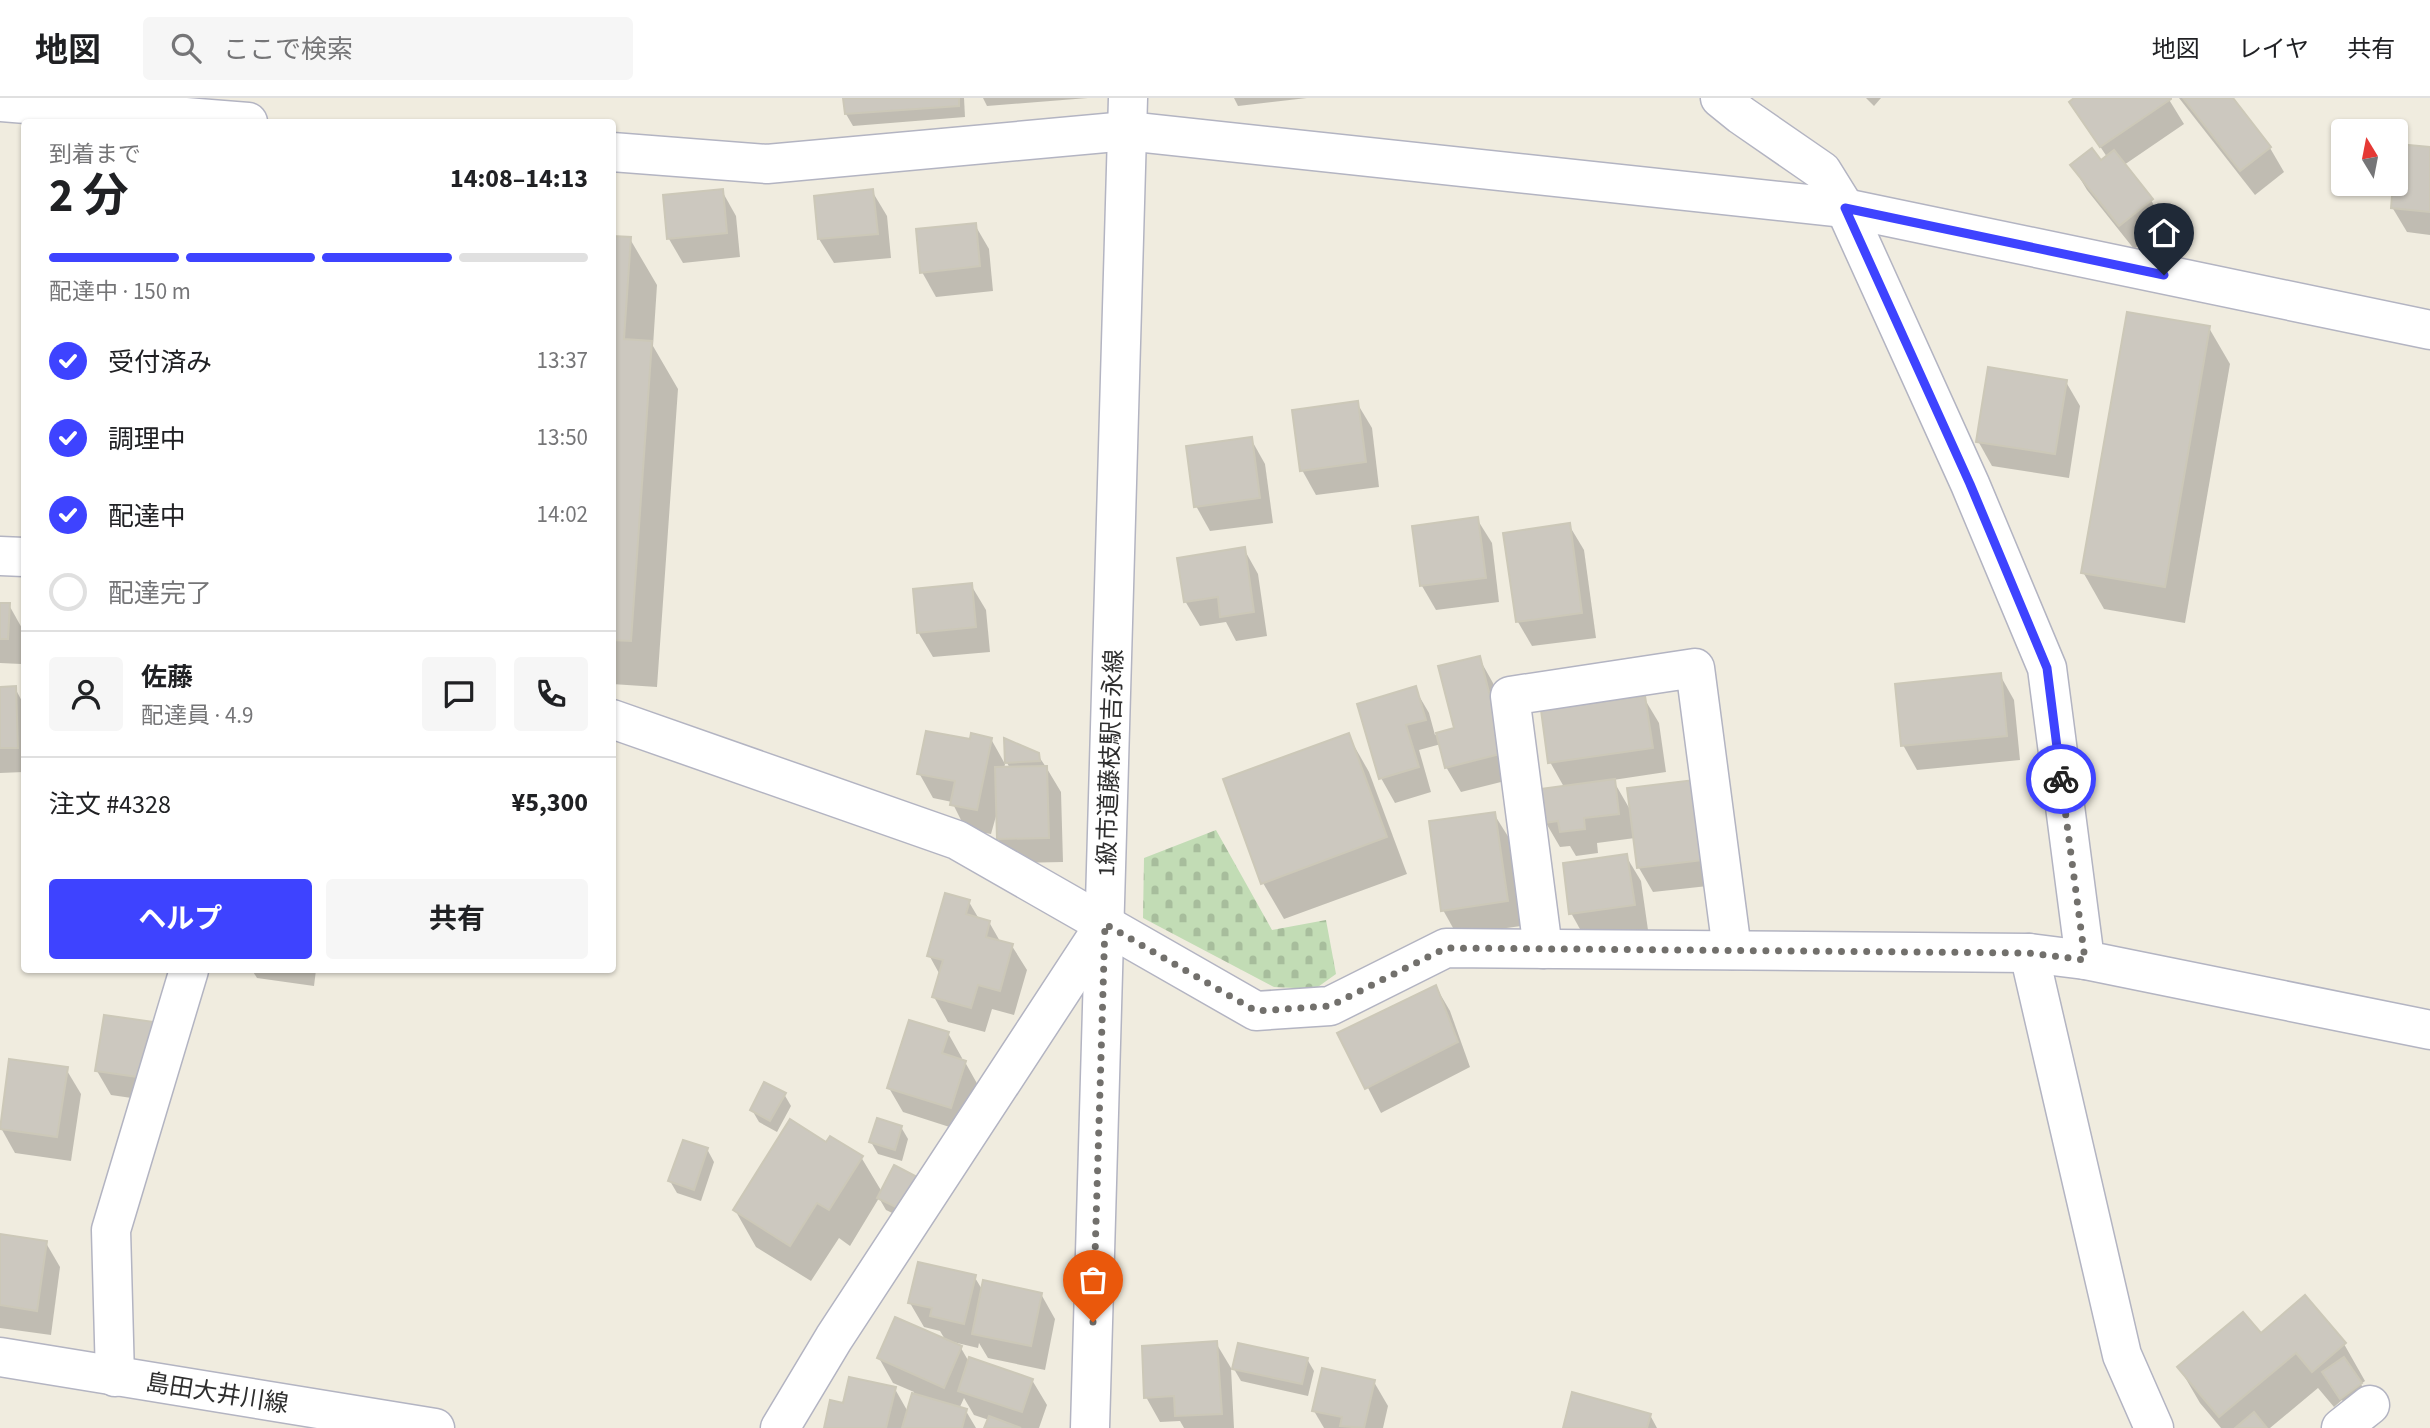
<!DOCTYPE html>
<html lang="ja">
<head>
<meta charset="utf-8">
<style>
	body { margin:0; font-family:"Source Sans 3","Noto Sans JP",sans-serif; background:#f6f6f6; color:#202124; height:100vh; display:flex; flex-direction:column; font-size:26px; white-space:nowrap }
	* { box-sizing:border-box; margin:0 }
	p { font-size:23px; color:#757577 }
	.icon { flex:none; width:38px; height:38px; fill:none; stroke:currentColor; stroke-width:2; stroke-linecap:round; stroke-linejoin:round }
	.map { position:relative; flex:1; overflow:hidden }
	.panel { position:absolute; left:21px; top:21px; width:595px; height:854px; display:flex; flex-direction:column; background:#fff; border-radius:7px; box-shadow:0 2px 5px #0004 }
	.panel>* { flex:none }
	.needle { width:46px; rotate:350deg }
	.controls { position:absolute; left:2331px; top:21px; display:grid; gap:14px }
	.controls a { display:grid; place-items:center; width:77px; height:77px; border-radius:7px; background:#fff; box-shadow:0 2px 5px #0004; font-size:35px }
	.pin { position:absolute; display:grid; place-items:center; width:60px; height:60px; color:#fff; margin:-72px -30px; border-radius:50% 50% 50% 0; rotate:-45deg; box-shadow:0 0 7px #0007 }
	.pin .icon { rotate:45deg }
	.courier { position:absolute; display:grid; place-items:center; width:70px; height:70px; margin:-35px; border:5px solid #3e43ff; border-radius:50%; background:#fff; color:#222; box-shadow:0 2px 9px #0007 }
	.summary em { font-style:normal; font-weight:700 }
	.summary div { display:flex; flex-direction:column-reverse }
	.summary { display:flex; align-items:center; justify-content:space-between; height:119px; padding:0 28px }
	h1 { font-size:46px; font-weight:700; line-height:52px }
	.bar { display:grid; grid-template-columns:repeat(4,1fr); gap:10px 7px; align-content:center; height:84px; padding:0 28px }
	.bar i { height:9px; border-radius:5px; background:#e0e0e0 }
	.bar .selected { background:#3e43ff }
	.bar p { grid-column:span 4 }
	.line { display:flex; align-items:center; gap:18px; padding:0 28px; border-top:2px solid #e0e0e0 }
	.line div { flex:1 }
	.round { display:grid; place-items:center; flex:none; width:74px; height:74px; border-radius:7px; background:#f6f6f6 }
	ol { padding:0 28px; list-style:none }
	li { display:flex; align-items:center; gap:21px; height:77px }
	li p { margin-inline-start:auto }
	li .icon { padding:7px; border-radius:50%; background:#3e43ff; color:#fff; stroke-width:4 }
	li:last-child { color:#757577 }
	li i { width:38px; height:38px; border:4px solid #e0e0e0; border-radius:50% }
	.cta { display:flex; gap:14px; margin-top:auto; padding:14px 28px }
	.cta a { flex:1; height:80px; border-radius:7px; background:#3e43ff; color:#fff; font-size:28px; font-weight:700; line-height:80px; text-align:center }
	.cta a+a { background:#f6f6f6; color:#202124 }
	header { display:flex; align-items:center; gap:42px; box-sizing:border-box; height:98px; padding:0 35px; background:#fff; border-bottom:2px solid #e0e0e0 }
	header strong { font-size:33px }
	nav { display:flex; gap:38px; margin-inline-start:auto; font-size:24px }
	.search { width:490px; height:63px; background:#f6f6f6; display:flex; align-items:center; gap:18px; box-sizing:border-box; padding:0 24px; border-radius:7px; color:#757577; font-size:26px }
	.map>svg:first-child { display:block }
	.cemetery { fill:url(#cemetery-stones) }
	.shadow { fill:#0003 }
	.building { fill:#ccc8bf; stroke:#ccc8b8; stroke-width:2 }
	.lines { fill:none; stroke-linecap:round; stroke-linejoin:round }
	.street-casing { stroke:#b3b4c2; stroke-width:41 }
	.secondary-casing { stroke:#b3b4c2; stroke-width:41 }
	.street { stroke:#fff; stroke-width:38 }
	.secondary { stroke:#fff; stroke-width:38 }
	.done { stroke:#72706c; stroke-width:7; stroke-dasharray:0 12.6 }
	.route { stroke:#3e43ff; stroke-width:9 }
	.labels { text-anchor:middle; stroke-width:7; stroke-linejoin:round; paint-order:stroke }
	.street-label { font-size:24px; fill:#2e2e2e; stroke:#fff }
</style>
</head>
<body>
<header>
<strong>地図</strong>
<div class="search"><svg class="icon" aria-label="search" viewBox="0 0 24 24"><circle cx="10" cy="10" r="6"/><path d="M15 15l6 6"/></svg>ここで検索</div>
<nav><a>地図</a><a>レイヤ</a><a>共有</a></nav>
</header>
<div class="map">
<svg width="2430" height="1330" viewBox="0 0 2430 1330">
	<defs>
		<pattern id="cemetery-stones" width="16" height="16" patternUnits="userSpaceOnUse" patternTransform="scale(1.75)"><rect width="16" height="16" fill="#c2dcb5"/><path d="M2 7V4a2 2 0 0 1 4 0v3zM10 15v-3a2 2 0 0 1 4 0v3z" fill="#a7bd9c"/></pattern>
	</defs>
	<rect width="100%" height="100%" fill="#f0ecdf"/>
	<path class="cemetery" d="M 1216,732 L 1272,832 L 1326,822 L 1336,876 L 1315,891 L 1274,889 L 1143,820 L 1144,760 Z"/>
	<g class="shadow">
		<path d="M 845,0 L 964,0 L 965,19 L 853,28 L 846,16 Z"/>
		<path d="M 983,0 L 1088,0 L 987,8 Z"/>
		<path d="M 1234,0 L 1307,0 L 1238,8 Z"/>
		<path d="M 1866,0 L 1881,0 L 1874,8 Z"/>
		<path d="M 2077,0 L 2168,0 L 2184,26 L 2124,67 L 2151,102 L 2165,127 L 2134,151 L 2087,92 L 2072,67 L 2101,64 L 2107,59 L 2071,4 Z"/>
		<path d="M 2179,0 L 2231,0 L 2270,50 L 2284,74 L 2255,97 Z"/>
		<path d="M 2399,48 L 2430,51 L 2430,137 L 2407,134 L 2392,109 Z"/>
		<path d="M 722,93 L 736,118 L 740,159 L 683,165 L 669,141 Z"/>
		<path d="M 872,93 L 887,118 L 891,160 L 834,165 L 819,141 Z"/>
		<path d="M 975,127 L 989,151 L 993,193 L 936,199 L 922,174 Z"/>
		<path d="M 612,140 L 630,141 L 657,187 L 653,248 L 678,291 L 657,589 L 612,586 Z"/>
		<path d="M 2209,230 L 2230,266 L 2185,525 L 2104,511 L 2083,474 Z"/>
		<path d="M 2066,284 L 2080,308 L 2069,380 L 1992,368 L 1978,343 Z"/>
		<path d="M 1357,305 L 1372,330 L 1379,389 L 1316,397 L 1302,372 Z"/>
		<path d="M 1251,341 L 1265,366 L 1273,425 L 1210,433 L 1196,408 Z"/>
		<path d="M 1477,421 L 1492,445 L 1499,504 L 1436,512 L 1422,488 Z"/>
		<path d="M 1569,427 L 1584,452 L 1596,540 L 1532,548 L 1518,524 Z"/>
		<path d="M 1244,451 L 1258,476 L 1267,538 L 1236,543 L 1226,524 L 1200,528 L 1185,503 Z"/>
		<path d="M 971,487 L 986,512 L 990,554 L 933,559 L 918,534 Z"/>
		<path d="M 0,507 L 9,507 L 23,532 L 21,566 L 0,565 Z"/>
		<path d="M 1479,560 L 1493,585 L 1517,680 L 1461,694 L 1446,669 L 1441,646 L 1419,652 L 1431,694 L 1395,705 L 1381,680 L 1415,591 L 1429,615 L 1435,637 L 1456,632 Z"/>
		<path d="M 2000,577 L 2014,602 L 2020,662 L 1917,672 L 1903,647 Z"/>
		<path d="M 0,590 L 15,590 L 24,607 L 24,674 L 0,675 Z"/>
		<path d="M 1644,600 L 1659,625 L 1666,674 L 1613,682 L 1632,715 L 1693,684 L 1717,787 L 1653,794 L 1639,770 L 1635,740 L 1597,745 L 1598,755 L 1576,758 L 1570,748 L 1560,749 L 1546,725 L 1564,689 L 1550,664 Z"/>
		<path d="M 1348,637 L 1369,674 L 1407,776 L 1284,821 L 1263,785 Z"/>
		<path d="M 991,641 L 1005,666 L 1004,671 L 1010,670 L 1007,665 L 1037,656 L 1046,669 L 1061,694 L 1063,764 L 1013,765 L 998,741 L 998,711 L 991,736 L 966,732 L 952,704 L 933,700 L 919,675 L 971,643 Z"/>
		<path d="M 1494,716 L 1509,740 L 1521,828 L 1457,837 L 1443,812 Z"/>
		<path d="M 1626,758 L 1641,783 L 1648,832 L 1585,840 L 1571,815 Z"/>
		<path d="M 969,804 L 979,821 L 989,824 L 1001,845 L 1012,848 L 1027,872 L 1014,917 L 992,911 L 985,934 L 948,924 L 934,899 L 940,877 L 929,857 Z"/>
		<path d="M 252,872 L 316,872 L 314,888 L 257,880 Z"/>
		<path d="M 1436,889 L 1450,913 L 1470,969 L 1381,1015 L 1340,936 Z"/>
		<path d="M 159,927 L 166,1005 L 111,997 L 97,973 Z"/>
		<path d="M 948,935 L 962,960 L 961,963 L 965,964 L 979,989 L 965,1034 L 903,1014 L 889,990 Z"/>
		<path d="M 66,971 L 81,996 L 71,1063 L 15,1055 L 1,1030 Z"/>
		<path d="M 784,996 L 791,1008 L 777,1034 L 759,1024 L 752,1012 Z"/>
		<path d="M 901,1029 L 908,1041 L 902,1063 L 878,1056 L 871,1044 Z"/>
		<path d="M 827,1047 L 861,1059 L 882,1094 L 895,1070 L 907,1122 L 886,1112 L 879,1100 L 850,1148 L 839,1140 L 811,1183 L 756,1149 L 735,1112 Z"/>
		<path d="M 707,1051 L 714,1064 L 701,1103 L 677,1095 L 670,1083 Z"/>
		<path d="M 0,1138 L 46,1145 L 60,1169 L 51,1237 L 0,1230 Z"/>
		<path d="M 974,1178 L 983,1193 L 1041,1196 L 1055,1221 L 1045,1272 L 988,1260 L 979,1245 L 978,1250 L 953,1244 L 961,1250 L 969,1264 L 1032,1282 L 1047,1307 L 1039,1330 L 986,1330 L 989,1322 L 974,1317 L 964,1300 L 959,1311 L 966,1313 L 976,1330 L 826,1330 L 844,1307 L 895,1291 L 908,1314 L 914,1294 L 893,1285 L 879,1260 L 946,1243 L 940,1233 L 924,1229 L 910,1205 Z"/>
		<path d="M 2260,1237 L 2344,1246 L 2365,1283 L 2361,1286 L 2367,1298 L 2348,1312 L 2342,1302 L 2334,1309 L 2318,1290 L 2270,1330 L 2221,1330 L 2200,1305 L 2179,1269 Z"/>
		<path d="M 1216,1245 L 1231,1270 L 1234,1330 L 1184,1330 L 1180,1323 L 1160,1324 L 1146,1299 Z"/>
		<path d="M 1307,1261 L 1314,1273 L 1308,1298 L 1241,1283 L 1234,1271 Z"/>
		<path d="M 1374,1284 L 1388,1308 L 1383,1330 L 1324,1330 L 1314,1313 Z"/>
		<path d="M 1650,1317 L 1657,1330 L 1565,1330 Z"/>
	</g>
	<g class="building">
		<path d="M 843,0 L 959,0 L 959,8 L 845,16 Z"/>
		<path d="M 2074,0 L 2171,0 L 2171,1 L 2100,49 L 2069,4 Z"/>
		<path d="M 2183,0 L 2233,0 L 2271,49 L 2240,73 Z"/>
		<path d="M 2398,46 L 2430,49 L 2430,114 L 2391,110 L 2393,86 L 2396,86 Z"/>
		<path d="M 2092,50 L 2101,62 L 2114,52 L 2153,101 L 2119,128 L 2070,67 Z"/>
		<path d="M 723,91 L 727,135 L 667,141 L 663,97 Z"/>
		<path d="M 873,91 L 878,136 L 818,141 L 814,98 Z"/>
		<path d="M 976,125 L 980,168 L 920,175 L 916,131 Z"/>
		<path d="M 612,138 L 631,139 L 624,241 L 652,243 L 631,543 L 612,542 Z"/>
		<path d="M 2127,214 L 2210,228 L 2165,489 L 2081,475 Z"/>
		<path d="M 1988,269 L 2067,282 L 2055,356 L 1976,344 Z"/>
		<path d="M 1358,303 L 1366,364 L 1300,373 L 1292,312 Z"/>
		<path d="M 1252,339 L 1260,400 L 1194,409 L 1186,348 Z"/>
		<path d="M 1478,419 L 1486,480 L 1420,488 L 1412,428 Z"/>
		<path d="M 1570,425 L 1582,515 L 1516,524 L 1503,435 Z"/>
		<path d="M 1245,449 L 1254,514 L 1220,519 L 1218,499 L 1184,504 L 1177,460 Z"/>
		<path d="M 972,485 L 976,529 L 917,535 L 913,491 Z"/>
		<path d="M 0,505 L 10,505 L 8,541 L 0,541 Z"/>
		<path d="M 1480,558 L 1504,655 L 1445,670 L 1436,635 L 1454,630 L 1438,568 Z"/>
		<path d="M 2001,575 L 2007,638 L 1901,648 L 1895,586 Z"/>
		<path d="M 16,588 L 18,650 L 0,650 L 0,589 Z"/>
		<path d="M 1416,588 L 1426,622 L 1406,627 L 1419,669 L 1379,681 L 1357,606 Z"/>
		<path d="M 1645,598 L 1653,650 L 1548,665 L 1541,612 Z"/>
		<path d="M 926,633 L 970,641 L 971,635 L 992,640 L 977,712 L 950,707 L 955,683 L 917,676 Z"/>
		<path d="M 1349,635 L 1387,739 L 1261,786 L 1223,681 Z"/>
		<path d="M 1004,640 L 1039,655 L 1040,663 L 1005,665 Z"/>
		<path d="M 1047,668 L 1049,740 L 997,741 L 995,669 Z"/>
		<path d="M 1615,681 L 1619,716 L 1584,720 L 1585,731 L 1560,734 L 1558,723 L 1544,725 L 1540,691 Z"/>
		<path d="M 1694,682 L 1704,762 L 1637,770 L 1627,690 Z"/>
		<path d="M 1495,714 L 1508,803 L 1441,813 L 1429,723 Z"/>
		<path d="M 1627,756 L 1635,807 L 1569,816 L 1563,765 Z"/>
		<path d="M 945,795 L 970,802 L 966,816 L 990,823 L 986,839 L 1013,846 L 1000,893 L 978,887 L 971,910 L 932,899 L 943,862 L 927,858 Z"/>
		<path d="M 1436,887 L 1458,944 L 1365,991 L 1337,935 Z"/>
		<path d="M 104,917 L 161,925 L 152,981 L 95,973 Z"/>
		<path d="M 909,922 L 949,934 L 942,955 L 966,963 L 951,1010 L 887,990 Z"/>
		<path d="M 9,961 L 68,969 L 57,1039 L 0,1031 Z"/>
		<path d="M 764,984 L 786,995 L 770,1023 L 750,1012 Z"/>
		<path d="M 877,1020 L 902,1028 L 895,1052 L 869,1044 Z"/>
		<path d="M 790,1021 L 826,1044 L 830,1038 L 863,1058 L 829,1112 L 817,1105 L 790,1148 L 733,1112 Z"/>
		<path d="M 683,1042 L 708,1050 L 694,1092 L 668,1083 Z"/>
		<path d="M 894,1067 L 917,1079 L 900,1111 L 877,1100 Z"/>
		<path d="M 0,1136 L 47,1143 L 37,1213 L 0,1207 Z"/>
		<path d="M 918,1164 L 976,1177 L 964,1226 L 930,1218 L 932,1210 L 908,1205 Z"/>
		<path d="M 983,1182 L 1042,1195 L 1031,1248 L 972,1236 Z"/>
		<path d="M 2305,1197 L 2346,1245 L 2312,1274 L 2296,1255 L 2219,1319 L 2177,1269 L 2243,1214 L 2261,1235 Z"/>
		<path d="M 895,1219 L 962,1248 L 944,1290 L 877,1260 Z"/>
		<path d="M 1217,1243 L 1222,1316 L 1175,1318 L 1174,1298 L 1144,1300 L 1142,1248 Z"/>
		<path d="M 1238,1245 L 1308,1260 L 1302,1286 L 1232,1271 Z"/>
		<path d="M 969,1259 L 1033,1281 L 1022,1314 L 958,1293 Z"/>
		<path d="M 2344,1259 L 2362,1285 L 2340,1301 L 2322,1274 Z"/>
		<path d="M 1322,1270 L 1375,1282 L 1364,1330 L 1340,1328 L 1342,1319 L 1312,1313 Z"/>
		<path d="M 849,1279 L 896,1289 L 886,1330 L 824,1330 L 830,1302 L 843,1305 Z"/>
		<path d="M 1572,1294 L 1651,1316 L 1647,1330 L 1563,1330 Z"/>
		<path d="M 912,1295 L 967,1311 L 962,1330 L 902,1330 Z"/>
		<path d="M 2254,1314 L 2267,1330 L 2235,1330 Z"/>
		<path d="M 989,1318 L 1021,1330 L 984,1330 Z"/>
	</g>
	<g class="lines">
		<g class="street-casing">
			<g id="street">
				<path d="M 1720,0 L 1741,17 L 1822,73 L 1845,110 L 1970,386 L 2047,570 L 2085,862 L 2430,932"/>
				<path d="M 0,4 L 248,24"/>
				<path d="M 612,54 L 767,66 L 1127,33 L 1845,110 L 2430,232"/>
				<path d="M 0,458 L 24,459"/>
				<path d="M 612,621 L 957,742 L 1256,913 L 1330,908 L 1446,850 L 2029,855 L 2085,862"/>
				<path d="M 1543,851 L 1510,598 L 1695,570 L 1732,852"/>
				<path d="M 2029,855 L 2122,1257 L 2154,1330"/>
				<path d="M 115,1279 L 111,1132 L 189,872"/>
				<path d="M 780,1330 L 834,1240 L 1105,826"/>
				<path d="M 2341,1330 L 2370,1307"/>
			</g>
		</g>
		<g class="secondary-casing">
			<g id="secondary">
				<path d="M 0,1259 L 435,1330"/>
				<path d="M 1090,1330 L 1128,0"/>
			</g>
		</g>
		<use href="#street" class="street"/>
		<use href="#secondary" class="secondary"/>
	</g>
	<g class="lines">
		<path class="done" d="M 1093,1224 L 1105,826 L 1256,913 L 1330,908 L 1446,850 L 2029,855 L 2085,862 L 2061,681"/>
		<path class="route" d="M 2061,681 L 2047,570 L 1970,386 L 1845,110 L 2164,177"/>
	</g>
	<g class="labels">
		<g class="street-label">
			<text transform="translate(1110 665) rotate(-88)" y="8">1級市道藤枝駅吉永線</text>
			<text transform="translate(217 1295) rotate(9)" y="8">島田大井川線</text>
		</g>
	</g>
</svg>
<div class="controls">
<a><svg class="needle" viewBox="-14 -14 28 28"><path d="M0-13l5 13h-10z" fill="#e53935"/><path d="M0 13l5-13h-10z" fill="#757577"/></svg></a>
</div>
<div class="pin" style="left:1093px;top:1224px;background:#ea580c"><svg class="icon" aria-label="bag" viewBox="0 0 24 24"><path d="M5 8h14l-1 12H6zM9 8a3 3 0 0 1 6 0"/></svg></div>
<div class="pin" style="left:2164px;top:177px;background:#1f2937"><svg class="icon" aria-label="home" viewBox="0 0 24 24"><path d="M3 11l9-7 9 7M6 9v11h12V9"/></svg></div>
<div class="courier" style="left:2061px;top:681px"><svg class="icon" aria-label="bike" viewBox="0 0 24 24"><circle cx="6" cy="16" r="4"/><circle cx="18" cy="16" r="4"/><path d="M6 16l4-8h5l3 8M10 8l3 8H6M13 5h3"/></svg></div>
<section class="panel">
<div class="summary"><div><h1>2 分</h1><p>到着まで</p></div><em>14:08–14:13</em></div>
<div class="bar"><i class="selected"></i><i class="selected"></i><i class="selected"></i><i></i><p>配達中 · 150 m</p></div>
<ol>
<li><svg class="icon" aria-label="check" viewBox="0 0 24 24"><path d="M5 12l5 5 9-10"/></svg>受付済み<p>13:37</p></li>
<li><svg class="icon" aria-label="check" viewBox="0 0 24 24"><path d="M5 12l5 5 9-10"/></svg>調理中<p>13:50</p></li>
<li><svg class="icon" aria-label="check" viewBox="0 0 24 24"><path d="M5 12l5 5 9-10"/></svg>配達中<p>14:02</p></li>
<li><i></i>配達完了</li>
</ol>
<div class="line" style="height:126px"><a class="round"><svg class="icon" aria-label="person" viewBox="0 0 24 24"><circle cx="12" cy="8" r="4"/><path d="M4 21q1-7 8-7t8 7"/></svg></a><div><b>佐藤</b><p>配達員 · 4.9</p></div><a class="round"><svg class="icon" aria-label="chat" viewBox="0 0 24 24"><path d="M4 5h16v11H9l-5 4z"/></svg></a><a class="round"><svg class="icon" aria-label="phone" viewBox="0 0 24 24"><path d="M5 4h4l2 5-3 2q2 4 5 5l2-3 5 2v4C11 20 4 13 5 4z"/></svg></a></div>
<div class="line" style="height:91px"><div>注文 #4328</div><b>¥5,300</b></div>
<div class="cta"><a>ヘルプ</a><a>共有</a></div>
</section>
</div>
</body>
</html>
